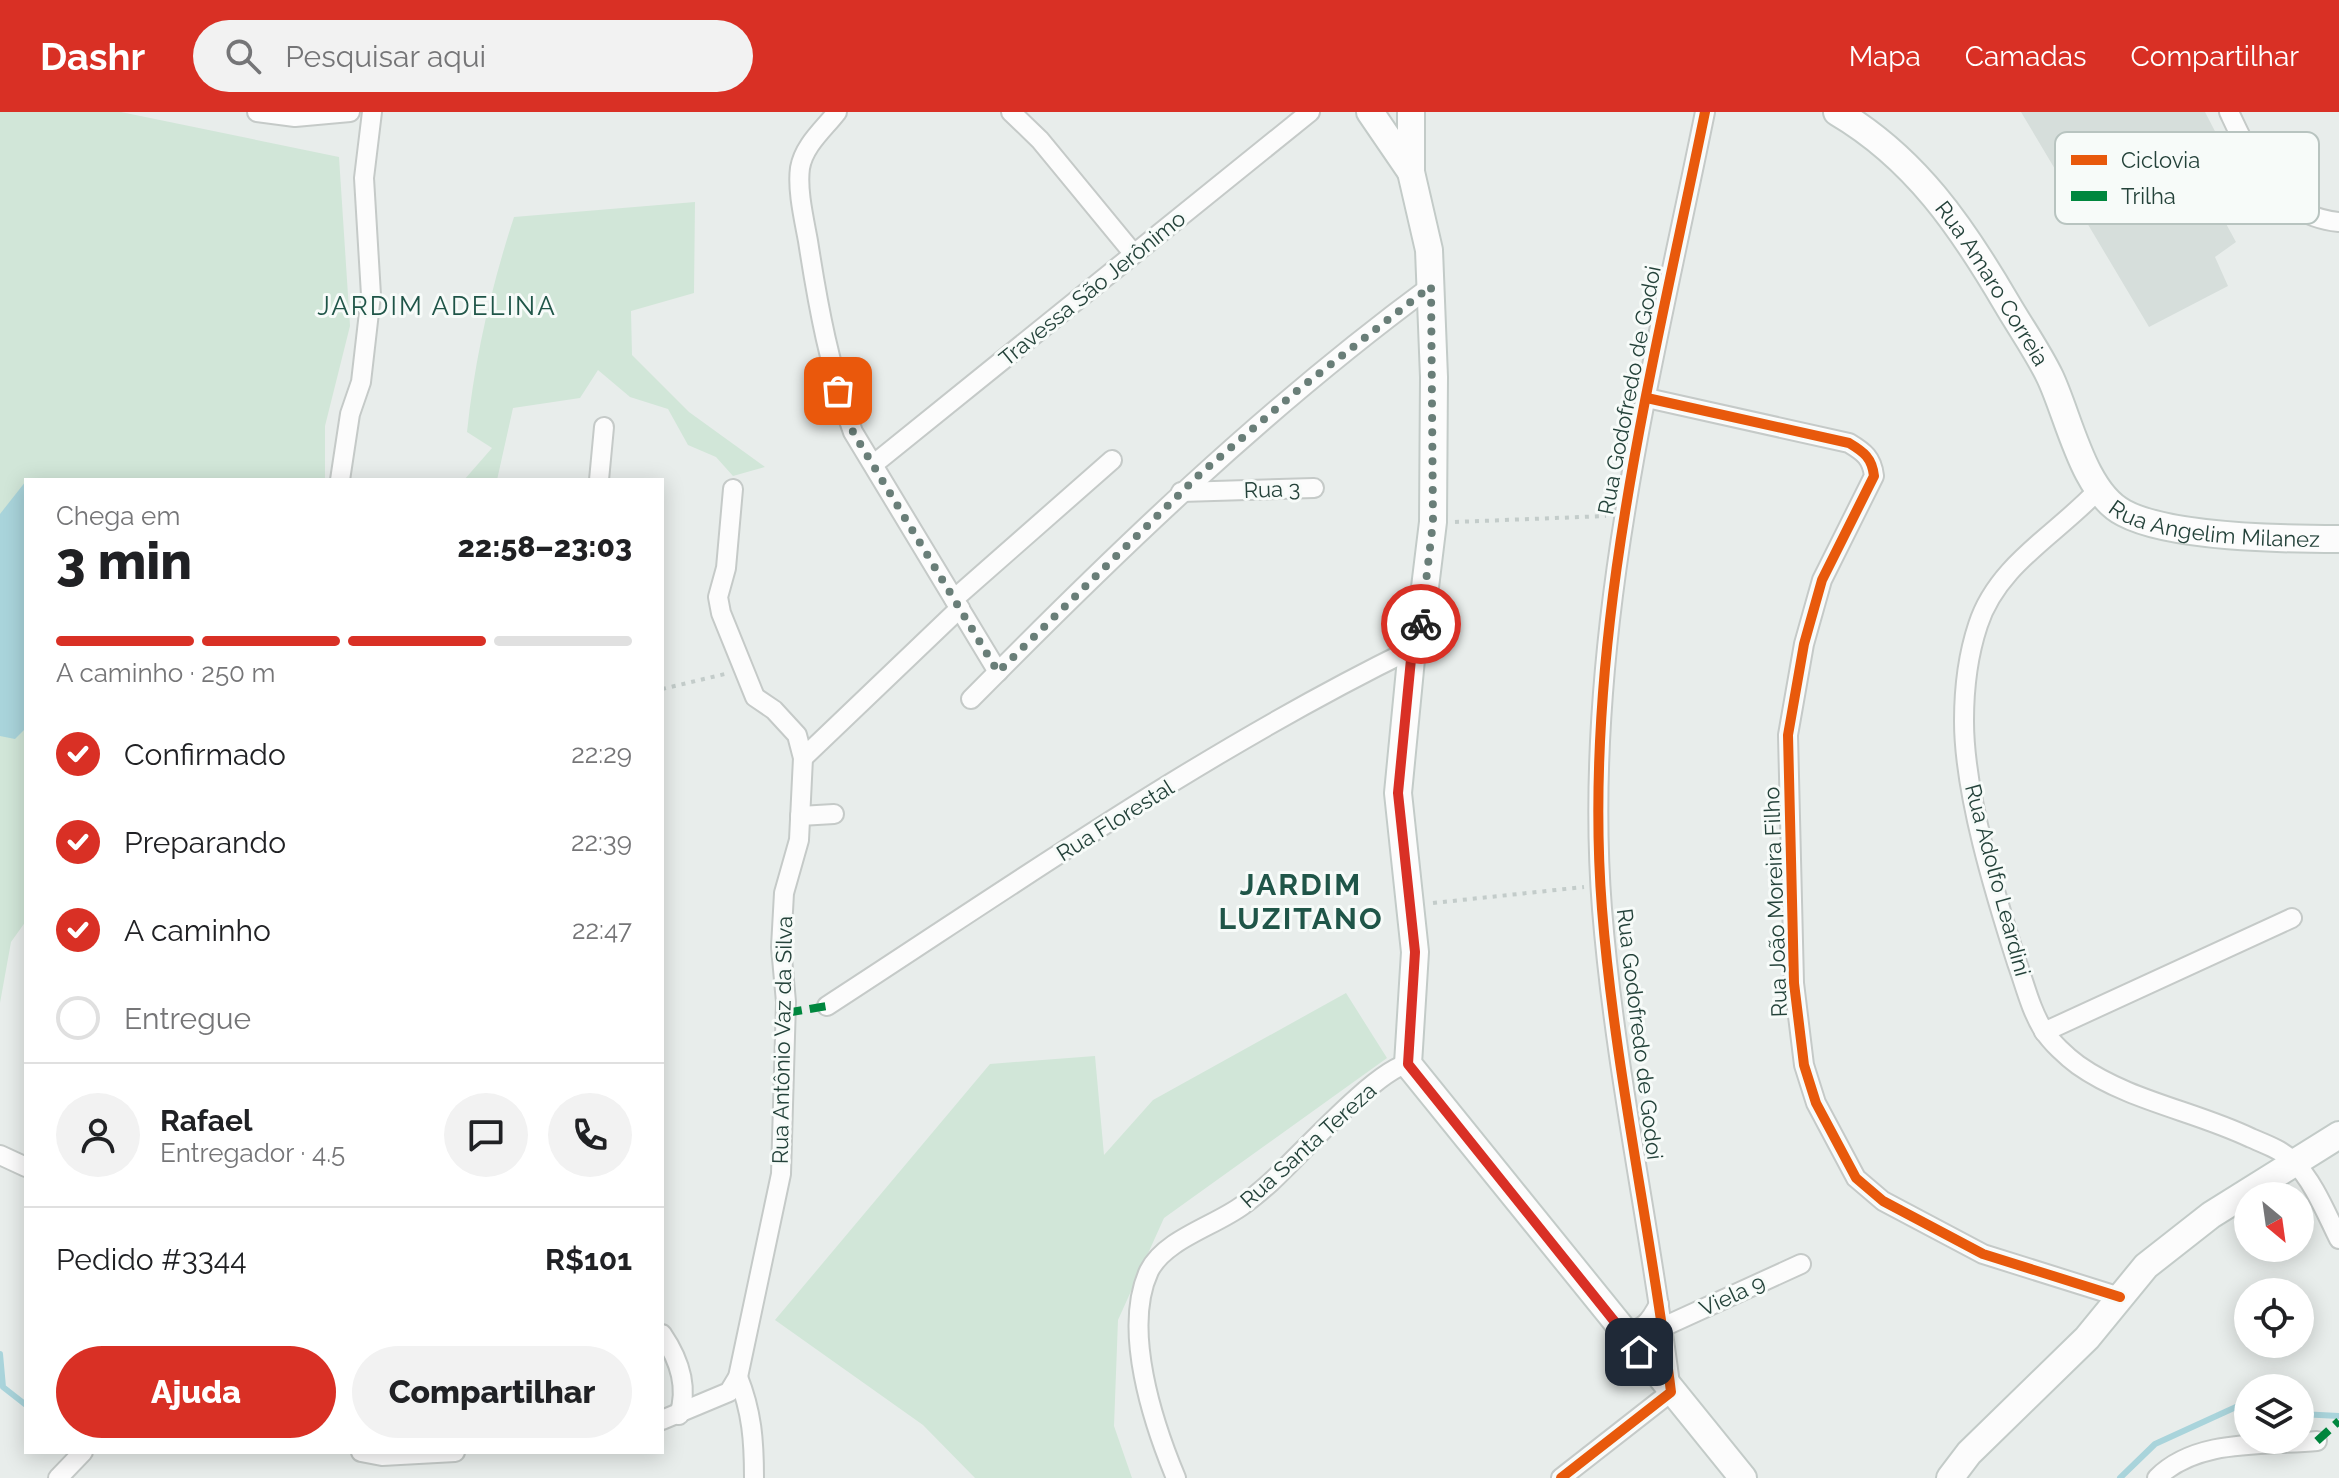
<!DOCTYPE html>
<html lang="pt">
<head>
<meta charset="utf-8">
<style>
	body { margin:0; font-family:Raleway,sans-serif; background:#f2f2f2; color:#202124; height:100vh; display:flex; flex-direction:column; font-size:30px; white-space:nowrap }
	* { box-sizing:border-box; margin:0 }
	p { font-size:26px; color:#757577 }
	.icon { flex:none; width:44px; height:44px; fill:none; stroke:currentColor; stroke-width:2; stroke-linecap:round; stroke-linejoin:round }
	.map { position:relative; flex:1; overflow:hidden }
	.details { position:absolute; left:24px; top:366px; width:640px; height:976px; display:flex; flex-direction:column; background:#fff; border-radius:0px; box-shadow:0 4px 20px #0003 }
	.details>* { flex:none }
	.needle { width:52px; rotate:151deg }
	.controls { position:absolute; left:2234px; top:1070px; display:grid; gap:16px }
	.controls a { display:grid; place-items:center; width:80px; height:80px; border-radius:50%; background:#fff; box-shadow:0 4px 20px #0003; font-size:40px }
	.pin { position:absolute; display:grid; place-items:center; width:68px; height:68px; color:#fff; margin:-34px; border-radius:16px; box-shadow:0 4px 12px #0006 }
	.courier { position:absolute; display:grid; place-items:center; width:80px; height:80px; margin:-40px; border:6px solid #d93025; border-radius:50%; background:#fff; color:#222; box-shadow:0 2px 10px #0007 }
	.summary em { font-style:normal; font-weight:800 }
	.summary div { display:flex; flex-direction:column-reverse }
	.summary { display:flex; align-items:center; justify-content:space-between; height:136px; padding:0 32px }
	h1 { font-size:52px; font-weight:800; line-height:60px }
	.bar { display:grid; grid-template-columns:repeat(4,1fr); gap:12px 8px; align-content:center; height:96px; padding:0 32px }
	.bar i { height:10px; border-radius:6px; background:#e0e0e0 }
	.bar .active { background:#d93025 }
	.bar p { grid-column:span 4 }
	.line { display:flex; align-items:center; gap:20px; padding:0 32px; border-top:2px solid #e0e0e0 }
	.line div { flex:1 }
	.round { display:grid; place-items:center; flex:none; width:84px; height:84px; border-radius:42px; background:#f2f2f2 }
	ol { padding:0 32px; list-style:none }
	li { display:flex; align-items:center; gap:24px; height:88px }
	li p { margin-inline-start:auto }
	li .icon { padding:8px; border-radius:50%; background:#d93025; color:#fff; stroke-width:4 }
	li:last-child { color:#757577 }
	li i { width:44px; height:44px; border:4px solid #e0e0e0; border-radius:50% }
	.primary-button { display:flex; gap:16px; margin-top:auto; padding:16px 32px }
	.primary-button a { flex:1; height:92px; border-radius:48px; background:#d93025; color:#fff; font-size:32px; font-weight:800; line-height:92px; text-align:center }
	.primary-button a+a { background:#f2f2f2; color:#202124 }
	header { display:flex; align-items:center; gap:48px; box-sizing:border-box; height:112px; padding:0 40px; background:#d93025; color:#fff }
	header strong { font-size:38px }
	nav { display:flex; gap:44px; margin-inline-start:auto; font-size:28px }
	.search { width:560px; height:72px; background:#f2f2f2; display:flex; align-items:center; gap:20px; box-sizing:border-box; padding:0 28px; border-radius:44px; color:#757577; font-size:30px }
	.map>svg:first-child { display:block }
	.built { fill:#d6dedb }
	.green { fill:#d1e6d8 }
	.water { fill:#a9d4db }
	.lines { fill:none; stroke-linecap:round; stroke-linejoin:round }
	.stream { stroke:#a9d4db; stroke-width:6 }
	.street-casing { stroke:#c5cac8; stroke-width:22 }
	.secondary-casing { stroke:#c3cbc8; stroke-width:30 }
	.path { stroke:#c3ccca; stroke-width:4; stroke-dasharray:4 6; stroke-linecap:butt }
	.street { stroke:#fcfcfc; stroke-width:18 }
	.secondary { stroke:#fcfcfc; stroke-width:26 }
	.quiet { stroke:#00873e; stroke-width:8; stroke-dasharray:16 8; stroke-linecap:butt }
	.cycleway-casing { stroke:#f7fbf9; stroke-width:15 }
	.cycleway { stroke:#e8590c; stroke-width:10 }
	.done { stroke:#697e78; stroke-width:8; stroke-dasharray:0 14.4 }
	.route { stroke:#d93025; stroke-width:10 }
	.labels { text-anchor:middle; stroke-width:6; stroke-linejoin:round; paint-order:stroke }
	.street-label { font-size:22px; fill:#24423a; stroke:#f7fbf9 }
	.quarter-label { font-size:26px; letter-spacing:2px; fill:#1f5548; stroke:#f7fbf9 }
	.district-label { font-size:30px; font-weight:bold; letter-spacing:2px; fill:#1f5548; stroke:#f7fbf9 }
	.key { fill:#f7fbf9; stroke:#b8c4c0; stroke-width:2 }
	.key-label { font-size:22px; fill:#24423a }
</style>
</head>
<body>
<header>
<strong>Dashr</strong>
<div class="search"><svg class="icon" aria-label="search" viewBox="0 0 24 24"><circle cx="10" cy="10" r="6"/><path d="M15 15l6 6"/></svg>Pesquisar aqui</div>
<nav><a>Mapa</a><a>Camadas</a><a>Compartilhar</a></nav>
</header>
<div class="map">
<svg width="2339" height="1366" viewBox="0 0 2339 1366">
	<rect width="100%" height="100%" fill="#e8edeb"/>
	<path class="built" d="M 2021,0 L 2205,0 L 2231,50 L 2217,61 L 2226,86 L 2218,97 L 2236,130 L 2215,145 L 2228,174 L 2149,215 Z"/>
	<g class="green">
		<path d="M 0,0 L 121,0 L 339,45 L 350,214 L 325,314 L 325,368 L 26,368 L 26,809 L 11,830 L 0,891 Z"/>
		<path d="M 695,90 L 694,181 L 631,199 L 632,243 L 689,300 L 765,355 L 733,364 L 716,345 L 688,333 L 668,297 L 630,285 L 598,258 L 580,286 L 513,296 L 497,368 L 464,368 L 492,336 L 467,320 C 475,245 491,176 514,105 Z"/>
		<path d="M 1346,881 L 1387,946 L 1164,1106 L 1118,1208 L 1114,1314 L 1132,1366 L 975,1366 L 923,1313 L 775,1208 L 990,952 L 1095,944 L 1104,1043 L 1153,988 Z"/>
	</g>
	<path class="water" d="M 26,369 L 26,616 L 15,627 L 0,624 L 0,402 Z"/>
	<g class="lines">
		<g class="stream">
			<path d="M 0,1242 L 3,1275 L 26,1293"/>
			<path d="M 2300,1302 L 2339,1304"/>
			<path d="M 2120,1366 L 2155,1332 L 2236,1295 L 2248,1297"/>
		</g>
		<g class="street-casing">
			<g id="street">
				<path d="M 257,0 L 295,5 L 350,0"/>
				<path d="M 837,0 C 824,17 804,33 800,56 C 797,78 804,107 808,129 C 818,194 830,259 853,320 L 998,560"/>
				<path d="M 1011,0 L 1040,28 L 1133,141"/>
				<path d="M 2229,0 C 2253,51 2276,104 2339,110"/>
				<path d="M 1647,286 L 1849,331 C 1864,340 1872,346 1874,364 L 1822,468 L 1804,532 L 1788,623 L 1794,871 L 1804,953 L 1816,991 L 1856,1066 L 1883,1089 L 1983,1142 L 2120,1185"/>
				<path d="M 874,352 L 1310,0"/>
				<path d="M 340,368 L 350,302 L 361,270 L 371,183 L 364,66 L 372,0"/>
				<path d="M 599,368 L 604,315"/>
				<path d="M 2097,379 C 2057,422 1997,453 1978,513 C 1968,543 1964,578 1964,609 C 1964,681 1995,782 2017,851 C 2025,873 2031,899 2044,919 C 2051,930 2067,945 2078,953 C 2129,989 2195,999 2251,1026 C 2265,1032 2282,1038 2293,1049 C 2314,1070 2326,1101 2339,1127"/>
				<path d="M 1181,380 L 1314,376"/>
				<path d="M 954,487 L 1112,348"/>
				<path d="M 971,587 C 1116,440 1264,297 1431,174"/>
				<path d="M 803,646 L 960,496"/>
				<path d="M 800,704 L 834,702"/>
				<path d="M 827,894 C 1018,770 1207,637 1412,537"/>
				<path d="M 2044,920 L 2292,806"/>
				<path d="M 0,1043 L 26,1055"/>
				<path d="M 1663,1215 L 1801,1152"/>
				<path d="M 1623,1221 C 1644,1217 1649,1211 1659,1192"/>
				<path d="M 662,1222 C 679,1247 689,1274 679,1303"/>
				<path d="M 738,1265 C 752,1300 754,1329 754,1366"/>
				<path d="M 662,1308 L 729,1280 L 738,1265 L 781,1062 L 786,890 L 781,835 L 784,781 L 799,728 L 803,646 L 797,623 L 774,598 L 755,585 L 721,501 L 718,485 L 726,456 L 733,377"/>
				<path d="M 361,1340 L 382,1344 L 455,1340"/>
				<path d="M 58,1366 L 83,1340"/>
				<path d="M 1176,1366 C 1153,1311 1122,1217 1149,1159 C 1165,1127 1215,1114 1243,1093 C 1253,1086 1262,1078 1271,1070 C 1298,1045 1378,956 1408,952"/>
				<path d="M 1561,1366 L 1671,1280 C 1651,1119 1615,959 1602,797 C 1581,529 1652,261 1705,0"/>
				<path d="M 2157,1366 C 2197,1326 2264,1334 2317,1329"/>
			</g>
		</g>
		<g class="secondary-casing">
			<g id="secondary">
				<path d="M 1370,0 L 1411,60"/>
				<path d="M 1411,0 L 1411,60 L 1429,138 L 1434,265 L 1433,410 L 1420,516 L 1412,537 L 1398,681 L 1415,840 L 1408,952 L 1743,1366"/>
				<path id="s1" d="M 1837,0 C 1915,46 1962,115 2007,192 C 2021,216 2038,240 2050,265 C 2069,305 2083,380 2124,401 C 2171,426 2284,427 2339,427"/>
				<path d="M 1950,1366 L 1969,1341 L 2087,1226 L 2146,1154 L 2211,1103 L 2339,1023"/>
			</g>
		</g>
		<g class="path">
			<path d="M 1455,410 L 1606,404"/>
			<path d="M 662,577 L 725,562"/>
			<path d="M 1433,791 L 1584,775"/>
		</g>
		<use href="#street" class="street"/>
		<use href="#secondary" class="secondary"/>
		<g class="quiet">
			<path d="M 786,901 L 827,894"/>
			<path d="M 2317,1329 L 2339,1309"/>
		</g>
		<g class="cycleway-casing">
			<g id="cycleway">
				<path d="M 1647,286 L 1849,331 C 1864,340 1872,346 1874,364 L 1822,468 L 1804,532 L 1788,623 L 1794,871 L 1804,953 L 1816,991 L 1856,1066 L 1883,1089 L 1983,1142 L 2120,1185"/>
				<path d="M 1561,1366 L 1671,1280 C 1651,1119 1615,959 1602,797 C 1581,529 1652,261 1705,0"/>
			</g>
		</g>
		<use href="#cycleway" class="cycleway"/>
	</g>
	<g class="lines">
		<path class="done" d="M 838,279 L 853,320 L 998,560 L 1200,362 L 1298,278 L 1431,174 L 1433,410 L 1421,512"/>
		<path class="route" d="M 1421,512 L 1412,537 L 1398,681 L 1415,840 L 1408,952 L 1639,1240"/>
	</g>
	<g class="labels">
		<g class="street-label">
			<text dy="8" stroke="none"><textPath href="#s1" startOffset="234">Rua Amaro Correia</textPath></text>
			<text transform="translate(1092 176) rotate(-39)" y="8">Travessa São Jerônimo</text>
			<text transform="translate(1629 278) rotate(-79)" y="8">Rua Godofredo de Godoi</text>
			<text transform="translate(1272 377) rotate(-2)" y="8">Rua 3</text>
			<text dy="8" stroke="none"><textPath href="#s1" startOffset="594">Rua Angelim Milanez</textPath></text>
			<text transform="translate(1115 708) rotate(-32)" y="8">Rua Florestal</text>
			<text transform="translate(1998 768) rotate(75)" y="8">Rua Adolfo Leardini</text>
			<text transform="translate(1775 790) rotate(-92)" y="8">Rua João Moreira Filho</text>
			<text transform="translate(1640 922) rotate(83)" y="8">Rua Godofredo de Godoi</text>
			<text transform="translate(782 928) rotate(-89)" y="8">Rua Antônio Vaz da Silva</text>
			<text transform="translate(1308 1033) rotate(-42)" y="8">Rua Santa Tereza</text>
			<text transform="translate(1732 1183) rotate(-25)" y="8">Viela 9</text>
		</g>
		<g class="quarter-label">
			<text x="437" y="203">JARDIM ADELINA</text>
		</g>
		<g class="district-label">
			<text x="1301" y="783">JARDIM<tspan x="1301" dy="34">LUZITANO</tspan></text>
		</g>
	</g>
	<rect x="2055" y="20" width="264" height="92" rx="12" class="key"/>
	<rect x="2071" y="43" width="36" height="10" fill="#e8590c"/>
	<rect x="2071" y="79" width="36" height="10" fill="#00873e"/>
	<g class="key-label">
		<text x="2121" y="56">Ciclovia</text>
		<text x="2121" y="92">Trilha</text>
	</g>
</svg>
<div class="controls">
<a><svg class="needle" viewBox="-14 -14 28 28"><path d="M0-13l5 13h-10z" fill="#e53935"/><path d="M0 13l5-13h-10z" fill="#757577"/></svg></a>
<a><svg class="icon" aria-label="locate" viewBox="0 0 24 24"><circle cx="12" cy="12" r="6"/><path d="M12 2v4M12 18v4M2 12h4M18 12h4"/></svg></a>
<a><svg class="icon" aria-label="layers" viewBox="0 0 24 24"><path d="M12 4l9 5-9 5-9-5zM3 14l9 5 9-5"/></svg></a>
</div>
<div class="pin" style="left:838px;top:279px;background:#ea580c"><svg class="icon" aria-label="bag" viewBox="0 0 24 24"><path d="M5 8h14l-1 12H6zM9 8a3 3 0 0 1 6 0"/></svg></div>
<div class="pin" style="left:1639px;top:1240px;background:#1f2937"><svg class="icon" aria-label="home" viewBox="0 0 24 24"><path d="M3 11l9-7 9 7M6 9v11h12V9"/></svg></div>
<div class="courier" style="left:1421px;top:512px"><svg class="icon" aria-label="bike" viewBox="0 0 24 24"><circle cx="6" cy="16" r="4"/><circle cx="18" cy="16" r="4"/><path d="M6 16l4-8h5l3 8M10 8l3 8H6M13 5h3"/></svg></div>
<section class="details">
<div class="summary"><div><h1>3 min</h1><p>Chega em</p></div><em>22:58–23:03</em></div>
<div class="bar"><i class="active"></i><i class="active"></i><i class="active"></i><i></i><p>A caminho · 250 m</p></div>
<ol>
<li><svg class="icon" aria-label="check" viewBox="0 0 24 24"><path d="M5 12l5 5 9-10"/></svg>Confirmado<p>22:29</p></li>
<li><svg class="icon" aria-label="check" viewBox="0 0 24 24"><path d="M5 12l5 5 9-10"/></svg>Preparando<p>22:39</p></li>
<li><svg class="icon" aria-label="check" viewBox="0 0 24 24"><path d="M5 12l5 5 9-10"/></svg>A caminho<p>22:47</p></li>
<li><i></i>Entregue</li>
</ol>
<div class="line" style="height:144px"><a class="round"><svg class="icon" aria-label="person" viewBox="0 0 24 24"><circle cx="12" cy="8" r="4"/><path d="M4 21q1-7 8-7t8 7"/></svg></a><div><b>Rafael</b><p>Entregador · 4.5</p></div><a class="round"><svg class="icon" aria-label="chat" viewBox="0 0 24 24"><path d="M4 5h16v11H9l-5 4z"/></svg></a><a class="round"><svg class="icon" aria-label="phone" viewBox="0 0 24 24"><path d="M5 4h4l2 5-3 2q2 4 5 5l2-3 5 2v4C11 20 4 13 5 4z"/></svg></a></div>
<div class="line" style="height:104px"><div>Pedido #3344</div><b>R$101</b></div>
<div class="primary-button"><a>Ajuda</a><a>Compartilhar</a></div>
</section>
</div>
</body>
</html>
